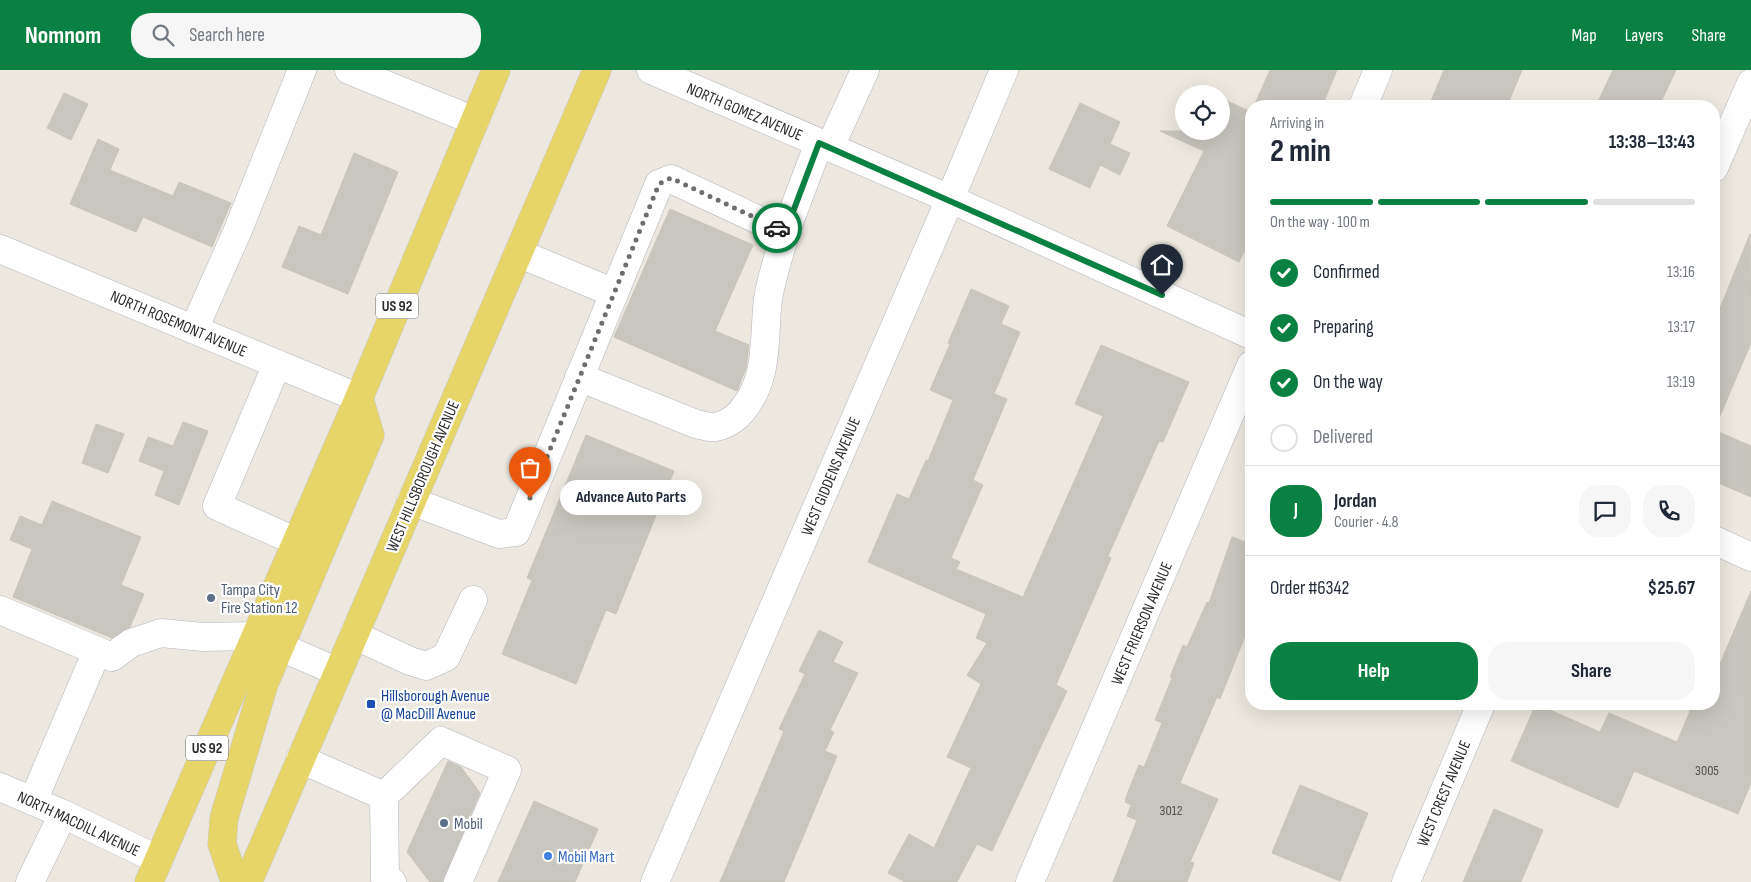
<!DOCTYPE html>
<html lang="en">
<head>
<meta charset="utf-8">
<style>
	body { margin:0; font-family:"Sofia Sans Condensed",sans-serif; background:#f6f6f7; color:#1f2937; height:100vh; display:flex; flex-direction:column; font-size:19px; white-space:nowrap }
	* { box-sizing:border-box; margin:0 }
	p { font-size:16px; color:#747a83 }
	.icon { flex:none; width:28px; height:28px; fill:none; stroke:currentColor; stroke-width:2; stroke-linecap:round; stroke-linejoin:round }
	.map { position:relative; flex:1; overflow:hidden }
	.sheet { position:absolute; left:1245px; top:30px; width:475px; height:610px; display:flex; flex-direction:column; background:#fff; border-radius:20px; box-shadow:0 5px 20px #0002 }
	.sheet>* { flex:none }
	.buttons { position:absolute; left:1175px; top:15px; display:grid; gap:10px }
	.buttons a { display:grid; place-items:center; width:55px; height:55px; border-radius:50%; background:#fff; box-shadow:0 5px 20px #0002; font-size:25px }
	.pin { position:absolute; display:grid; place-items:center; width:42px; height:42px; color:#fff; margin:-51px -21px; border-radius:50% 50% 50% 0; rotate:-45deg; box-shadow:0 0 5px #0007 }
	.pin .icon { rotate:45deg }
	.courier { position:absolute; display:grid; place-items:center; width:50px; height:50px; margin:-25px; border:4px solid #0b8043; border-radius:50%; background:#fff; color:#222; box-shadow:0 1px 6px #0007 }
	.bubble { position:absolute; height:35px; border-radius:18px; background:#fff; box-shadow:0 5px 20px #0002; font-size:16px; font-weight:700; line-height:35px; text-align:center }
	.summary em { font-style:normal; font-weight:700 }
	.summary div { display:flex; flex-direction:column-reverse }
	.summary { display:flex; align-items:center; justify-content:space-between; height:85px; padding:0 25px }
	h1 { font-size:32px; font-weight:700; line-height:38px }
	.bar { display:grid; grid-template-columns:repeat(4,1fr); gap:8px 5px; align-content:center; height:60px; padding:0 25px }
	.bar i { height:6px; border-radius:4px; background:#e0e1e3 }
	.bar .on { background:#0b8043 }
	.bar p { grid-column:span 4 }
	.line { display:flex; align-items:center; gap:12px; padding:0 25px; border-top:1px solid #e0e1e3 }
	.line div { flex:1 }
	.round { display:grid; place-items:center; flex:none; width:52px; height:52px; border-radius:20px; background:#f6f6f7 }
	ol { padding:0 25px; list-style:none }
	li { display:flex; align-items:center; gap:15px; height:55px }
	li p { margin-inline-start:auto }
	li .icon { padding:5px; border-radius:50%; background:#0b8043; color:#fff; stroke-width:4 }
	li:last-child { color:#747a83 }
	li i { width:28px; height:28px; border:2px solid #e0e1e3; border-radius:50% }
	.primary-button { display:flex; gap:10px; margin-top:auto; padding:10px 25px }
	.primary-button a { flex:1; height:58px; border-radius:20px; background:#0b8043; color:#fff; font-size:20px; font-weight:700; line-height:58px; text-align:center }
	.primary-button a+a { background:#f6f6f7; color:#1f2937 }
	header { display:flex; align-items:center; gap:30px; box-sizing:border-box; height:70px; padding:0 25px; background:#0b8043; color:#fff }
	header strong { font-size:24px }
	nav { display:flex; gap:28px; margin-inline-start:auto; font-size:18px }
	.search { width:350px; height:45px; background:#f6f6f7; display:flex; align-items:center; gap:12px; box-sizing:border-box; padding:0 18px; border-radius:20px; color:#747a83; font-size:19px }
	.map>svg:first-child { display:block }
	.building { fill:#c8c6be; stroke:#c8c4b9 }
	.lines { fill:none; stroke-linecap:round; stroke-linejoin:round }
	.minor-casing { stroke:#b3b4be; stroke-width:29 }
	.major-casing { stroke:#c8c8c8; stroke-width:29 }
	.minor { stroke:#fff; stroke-width:28 }
	.major { stroke:#e7d56a; stroke-width:28 }
	.done { stroke:#6f6e6b; stroke-width:5; stroke-dasharray:0 9 }
	.route { stroke:#0b8043; stroke-width:6 }
	.service-dot { fill:#5c6f8a; stroke:#fff; stroke-width:2 }
	.transit-dot { fill:#1a4fb4; stroke:#fff; stroke-width:2 }
	.shop-dot { fill:#3f7fe0; stroke:#fff; stroke-width:2 }
	.labels { text-anchor:middle; stroke-width:4.5; stroke-linejoin:round; paint-order:stroke }
	.number-label { font-size:14px; fill:#535250 }
	.shield { fill:#fff; stroke:#6b6b6b; stroke-width:1 }
	.shield-label { font-size:15px; font-weight:bold; fill:#2c2c2c }
	.street-label { font-size:16px; fill:#2c2c2c; stroke:#fff }
	.service-label { font-size:16px; fill:#4e5e75; stroke:#fff; text-anchor:start }
	.transit-label { font-size:16px; fill:#164399; stroke:#fff; text-anchor:start }
	.shop-label { font-size:16px; fill:#366cbe; stroke:#fff; text-anchor:start }
</style>
</head>
<body>
<header>
<strong>Nomnom</strong>
<div class="search"><svg class="icon" aria-label="search" viewBox="0 0 24 24"><circle cx="10" cy="10" r="6"/><path d="M15 15l6 6"/></svg>Search here</div>
<nav><a>Map</a><a>Layers</a><a>Share</a></nav>
</header>
<div class="map">
<svg width="1751" height="812" viewBox="0 0 1751 812">
	<rect width="100%" height="100%" fill="#ece8df"/>
	<g class="building">
		<path d="M 1270,0 L 1337,0 L 1322,36 L 1254,36 Z"/>
		<path d="M 1444,0 L 1522,0 L 1507,36 L 1429,36 Z"/>
		<path d="M 1613,0 L 1676,0 L 1659,36 L 1596,36 Z"/>
		<path d="M 64,23 L 88,34 L 71,70 L 47,58 Z"/>
		<path d="M 1221,28 L 1251,42 L 1251,168 L 1239,192 L 1167,156 L 1204,81 L 1160,61 L 1221,61 Z"/>
		<path d="M 1080,33 L 1120,52 L 1110,74 L 1130,83 L 1120,105 L 1100,95 L 1090,118 L 1049,99 Z"/>
		<path d="M 98,69 L 119,79 L 110,100 L 173,126 L 179,112 L 231,133 L 212,177 L 143,147 L 136,162 L 70,134 Z"/>
		<path d="M 354,83 L 398,102 L 348,224 L 282,197 L 299,156 L 321,165 Z"/>
		<path d="M 670,139 L 753,175 L 715,261 L 749,275 L 746,298 L 737,321 L 614,267 Z"/>
		<path d="M 1750,164 L 1751,273 L 1714,360 L 1751,376 L 1751,427 L 1714,411 L 1714,253 Z"/>
		<path d="M 971,219 L 1009,236 L 1001,254 L 1020,262 L 994,324 L 1007,329 L 973,410 L 983,415 L 951,488 L 960,492 L 956,499 L 1023,527 L 1103,346 L 1075,334 L 1101,275 L 1189,312 L 1163,372 L 1159,371 L 1108,486 L 1111,488 L 1056,615 L 1067,621 L 992,781 L 977,774 L 957,812 L 905,812 L 888,803 L 909,764 L 934,778 L 971,698 L 947,687 L 981,614 L 967,605 L 987,573 L 976,568 L 986,544 L 868,492 L 897,424 L 909,429 L 926,390 L 928,391 L 953,330 L 930,320 L 950,274 L 948,273 Z"/>
		<path d="M 183,352 L 208,361 L 179,435 L 155,425 L 164,401 L 139,391 L 148,367 L 173,376 Z"/>
		<path d="M 96,354 L 124,364 L 108,403 L 82,393 Z"/>
		<path d="M 586,365 L 674,401 L 616,544 L 606,540 L 576,614 L 502,584 L 532,510 L 527,508 Z"/>
		<path d="M 52,431 L 141,467 L 121,515 L 144,524 L 130,557 L 112,568 L 13,527 L 32,479 L 10,470 L 20,446 L 42,455 Z"/>
		<path d="M 1232,467 L 1251,474 L 1251,551 L 1220,629 L 1217,627 L 1180,713 L 1218,729 L 1190,792 L 1194,793 L 1187,812 L 1113,812 L 1137,750 L 1127,746 L 1131,735 L 1125,732 L 1128,722 L 1139,695 L 1144,697 L 1162,653 L 1155,650 L 1172,608 L 1170,607 L 1183,575 L 1187,577 L 1207,532 L 1209,533 Z"/>
		<path d="M 1751,521 L 1751,713 L 1738,744 L 1634,701 L 1618,738 L 1511,691 L 1536,634 L 1600,662 L 1609,643 L 1677,672 L 1693,634 L 1714,634 L 1714,608 Z"/>
		<path d="M 819,560 L 843,572 L 833,592 L 858,603 L 830,660 L 834,662 L 825,681 L 837,686 L 784,812 L 720,812 L 784,661 L 779,659 L 805,604 L 799,601 Z"/>
		<path d="M 448,691 L 461,697 L 480,723 L 442,812 L 430,812 L 407,782 Z"/>
		<path d="M 1300,715 L 1368,743 L 1340,811 L 1272,783 Z"/>
		<path d="M 534,731 L 598,759 L 575,812 L 498,812 Z"/>
		<path d="M 1494,739 L 1543,760 L 1521,812 L 1463,812 Z"/>
	</g>
	<g class="lines">
		<g class="minor-casing">
			<g id="minor">
				<path d="M 349,0 L 475,51"/>
				<path d="M 651,0 L 950,129 L 1251,265"/>
				<path d="M 1363,36 L 1378,0"/>
				<path d="M 830,77 L 865,0"/>
				<path d="M 1714,98 L 1751,13"/>
				<path d="M 0,179 L 359,328"/>
				<path d="M 518,183 L 614,223"/>
				<path d="M 194,259 L 238,160 L 302,0"/>
				<path d="M 277,294 L 217,436 L 297,472"/>
				<path d="M 579,307 L 696,354 C 702,355 709,358 715,357 C 724,356 735,349 741,342 C 770,308 763,270 768,229 C 772,204 781,179 788,155"/>
				<path d="M 411,431 L 499,464 L 516,462 L 659,114 L 671,109 L 776,158 L 788,155 L 819,73"/>
				<path d="M 1714,470 L 1751,487"/>
				<path d="M 0,540 L 112,587 L 131,573 L 161,563 L 203,567 L 256,566 L 338,602"/>
				<path d="M 354,565 L 410,591 L 426,596 L 446,587 L 473,530"/>
				<path d="M 300,689 L 384,726"/>
				<path d="M 0,717 L 63,744 L 159,790"/>
				<path d="M 33,731 L 97,581"/>
				<path d="M 30,812 L 63,744"/>
				<path d="M 392,812 L 385,809 L 384,726 L 441,671 L 507,700 L 458,812"/>
				<path d="M 655,812 L 950,129 L 1004,0"/>
				<path d="M 1030,812 L 1251,295"/>
				<path d="M 1406,812 L 1481,634"/>
			</g>
		</g>
		<g class="major-casing">
			<g id="major">
				<path d="M 149,812 L 359,328 L 496,0"/>
				<path d="M 235,812 L 222,774 L 224,748 L 264,614 L 370,365 L 359,328"/>
				<path d="M 248,812 L 597,0"/>
			</g>
		</g>
		<use href="#minor" class="minor"/>
		<use href="#major" class="major"/>
	</g>
	<g class="lines">
		<path class="done" d="M 530,428 L 659,114 L 671,108 L 777,158"/>
		<path class="route" d="M 777,158 L 788,155 L 819,73 L 1162,225"/>
	</g>
	<g class="service-dot">
		<circle cx="211" cy="528" r="5"/>
		<circle cx="444" cy="753" r="5"/>
	</g>
	<rect class="transit-dot" x="366" y="629" width="10" height="10" rx="2.5"/>
	<circle class="shop-dot" cx="548" cy="786" r="5"/>
	<g class="labels">
		<g class="number-label">
			<text x="1707" y="705">3005</text>
			<text x="1171" y="745">3012</text>
		</g>
		<g class="shield">
			<rect x="376" y="223.5" width="42" height="25" rx="4"/>
			<rect x="186" y="665.5" width="42" height="25" rx="4"/>
		</g>
		<g class="shield-label">
			<text x="397" y="241">US 92</text>
			<text x="207" y="683">US 92</text>
		</g>
		<g class="street-label">
			<text transform="translate(745 41) rotate(23)" y="6">NORTH GOMEZ AVENUE</text>
			<text transform="translate(179 253) rotate(23)" y="6">NORTH ROSEMONT AVENUE</text>
			<text transform="translate(422 406) rotate(-67)" y="6">WEST HILLSBOROUGH AVENUE</text>
			<text transform="translate(830 406) rotate(-67)" y="6">WEST GIDDENS AVENUE</text>
			<text transform="translate(1141 553) rotate(-67)" y="6">WEST FRIERSON AVENUE</text>
			<text transform="translate(1443 723) rotate(-67)" y="6">WEST CREST AVENUE</text>
			<text transform="translate(79 753) rotate(25)" y="6">NORTH MACDILL AVENUE</text>
		</g>
		<g class="service-label">
			<text x="221" y="525">Tampa City<tspan x="221" dy="18">Fire Station 12</tspan></text>
			<text x="454" y="759">Mobil</text>
		</g>
		<g class="transit-label">
			<text x="381" y="631">Hillsborough Avenue<tspan x="381" dy="18">@ MacDill Avenue</tspan></text>
		</g>
		<g class="shop-label">
			<text x="558" y="792">Mobil Mart</text>
		</g>
	</g>
</svg>
<div class="buttons">
<a><svg class="icon" aria-label="locate" viewBox="0 0 24 24"><circle cx="12" cy="12" r="6"/><path d="M12 2v4M12 18v4M2 12h4M18 12h4"/></svg></a>
</div>
<div class="pin" style="left:530px;top:428px;background:#ea580c"><svg class="icon" aria-label="bag" viewBox="0 0 24 24"><path d="M5 8h14l-1 12H6zM9 8a3 3 0 0 1 6 0"/></svg></div>
<div class="pin" style="left:1162px;top:225px;background:#1f2937"><svg class="icon" aria-label="home" viewBox="0 0 24 24"><path d="M3 11l9-7 9 7M6 9v11h12V9"/></svg></div>
<div class="courier" style="left:777px;top:158px"><svg class="icon" aria-label="car" viewBox="0 0 24 24"><path d="M5 17H2v-5l4-1 3-4h7l3 4 3 1v5h-3M9 17h6M6 11h13"/><circle cx="7" cy="17" r="2"/><circle cx="17" cy="17" r="2"/></svg></div>
<div class="bubble" style="left:560px;top:410px;width:142px">Advance Auto Parts</div>
<section class="sheet">
<div class="summary"><div><h1>2 min</h1><p>Arriving in</p></div><em>13:38–13:43</em></div>
<div class="bar"><i class="on"></i><i class="on"></i><i class="on"></i><i></i><p>On the way · 100 m</p></div>
<ol>
<li><svg class="icon" aria-label="check" viewBox="0 0 24 24"><path d="M5 12l5 5 9-10"/></svg>Confirmed<p>13:16</p></li>
<li><svg class="icon" aria-label="check" viewBox="0 0 24 24"><path d="M5 12l5 5 9-10"/></svg>Preparing<p>13:17</p></li>
<li><svg class="icon" aria-label="check" viewBox="0 0 24 24"><path d="M5 12l5 5 9-10"/></svg>On the way<p>13:19</p></li>
<li><i></i>Delivered</li>
</ol>
<div class="line" style="height:90px"><b class="round" style="background:#0b8043;color:#fff">J</b><div><b>Jordan</b><p>Courier · 4.8</p></div><a class="round"><svg class="icon" aria-label="chat" viewBox="0 0 24 24"><path d="M4 5h16v11H9l-5 4z"/></svg></a><a class="round"><svg class="icon" aria-label="phone" viewBox="0 0 24 24"><path d="M5 4h4l2 5-3 2q2 4 5 5l2-3 5 2v4C11 20 4 13 5 4z"/></svg></a></div>
<div class="line" style="height:65px"><div>Order #6342</div><b>$25.67</b></div>
<div class="primary-button"><a>Help</a><a>Share</a></div>
</section>
</div>
</body>
</html>
